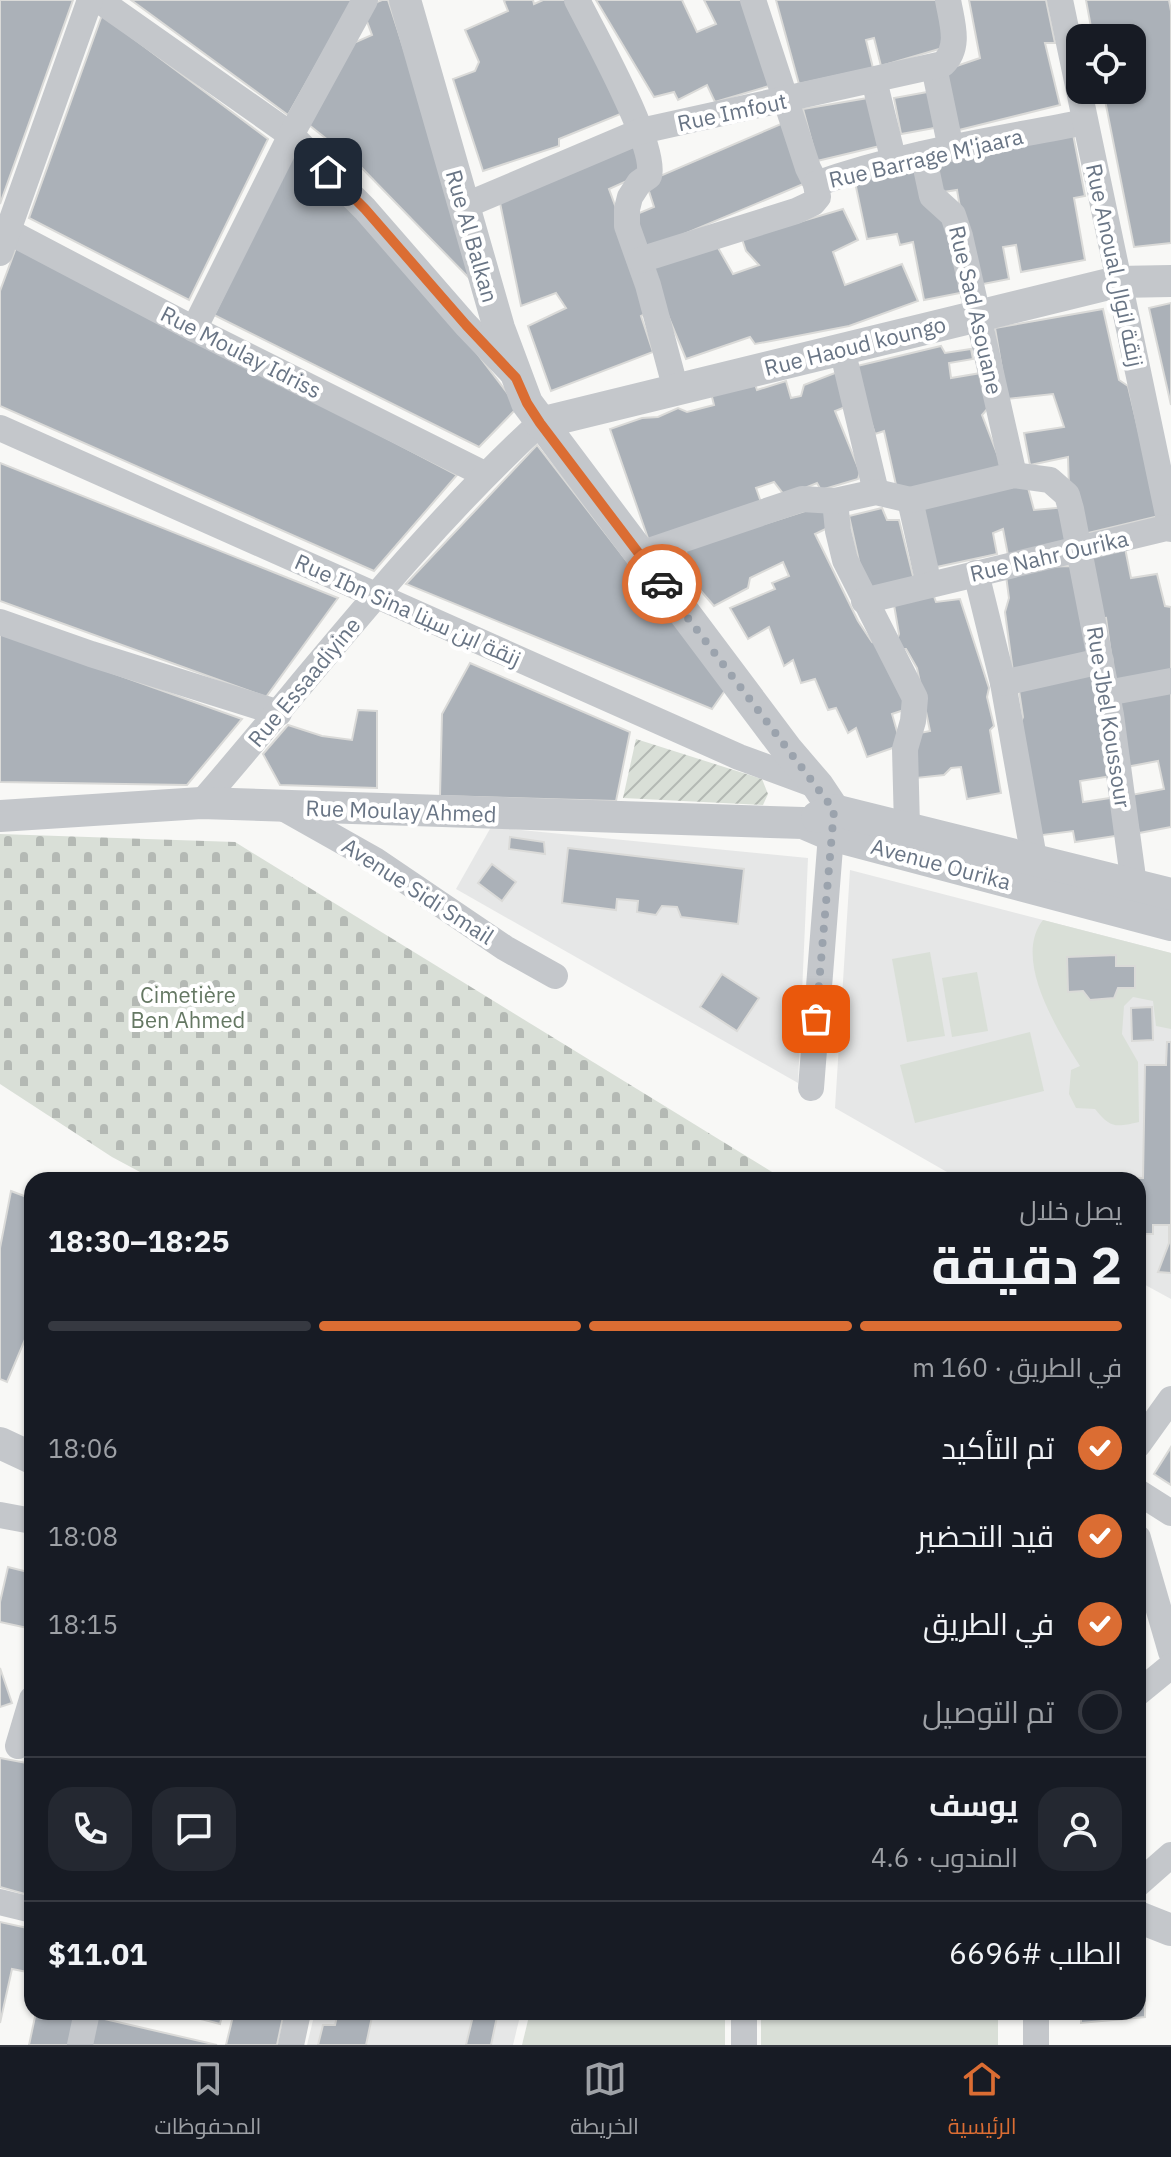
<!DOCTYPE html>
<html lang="ar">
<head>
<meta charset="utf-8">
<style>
	body { margin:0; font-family:"IBM Plex Sans",Cairo,sans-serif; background:#242831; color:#f1f3f6; direction:rtl; height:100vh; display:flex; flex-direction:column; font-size:30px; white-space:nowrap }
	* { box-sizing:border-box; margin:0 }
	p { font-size:26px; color:#9ea1a6 }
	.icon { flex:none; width:44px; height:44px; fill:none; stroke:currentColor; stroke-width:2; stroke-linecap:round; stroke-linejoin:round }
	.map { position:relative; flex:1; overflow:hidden; direction:ltr }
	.sheet { position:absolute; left:24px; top:1172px; width:1122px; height:848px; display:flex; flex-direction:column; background:#171b24; border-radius:24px; box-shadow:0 2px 6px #0004; direction:rtl }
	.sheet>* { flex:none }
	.controls { position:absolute; left:1066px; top:24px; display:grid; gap:16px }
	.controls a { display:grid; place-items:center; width:80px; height:80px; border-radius:16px; background:#171b24; box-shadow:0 2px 6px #0004; font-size:40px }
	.pin { position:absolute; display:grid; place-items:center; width:68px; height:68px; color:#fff; margin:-34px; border-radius:16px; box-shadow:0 4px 12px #0006 }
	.courier { position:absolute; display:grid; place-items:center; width:80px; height:80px; margin:-40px; border:6px solid #db6d33; border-radius:50%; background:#fff; color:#222; box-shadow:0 2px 10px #0007 }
	.summary em { font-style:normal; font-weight:700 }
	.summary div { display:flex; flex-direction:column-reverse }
	.summary { display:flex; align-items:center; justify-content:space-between; height:136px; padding:0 24px }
	h1 { font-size:52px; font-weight:700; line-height:60px }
	.bar { display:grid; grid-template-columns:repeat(4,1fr); gap:12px 8px; align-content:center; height:96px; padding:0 24px }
	.bar i { height:10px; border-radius:6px; background:#363941 }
	.bar .on { background:#db6d33 }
	.bar p { grid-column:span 4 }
	.line { display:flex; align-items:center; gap:20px; padding:0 24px; border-top:2px solid #363941 }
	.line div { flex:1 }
	.round { display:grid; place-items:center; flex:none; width:84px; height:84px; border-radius:24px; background:#242831 }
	ol { padding:0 24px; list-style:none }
	li { display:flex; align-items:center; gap:24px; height:88px }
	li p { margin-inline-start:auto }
	li .icon { padding:8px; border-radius:50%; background:#db6d33; color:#fff; stroke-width:4 }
	li:last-child { color:#9ea1a6 }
	li i { width:44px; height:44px; border:4px solid #363941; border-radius:50% }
	.tab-bar { display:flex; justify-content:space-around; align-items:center; height:112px; border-top:2px solid #363941; background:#171b24; font-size:22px; color:#9ea1a6 }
	.tab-bar a { display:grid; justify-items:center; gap:4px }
	.tab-bar .on { color:#db6d33 }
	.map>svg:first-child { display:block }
	.built { fill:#e6e7e7 }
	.green { fill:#d9dfd7 }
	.cemetery { fill:url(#cemetery-stones) }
	.garden { fill:url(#garden-furrows) }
	.building { fill:#abb1b8; stroke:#dadad8; stroke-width:2 }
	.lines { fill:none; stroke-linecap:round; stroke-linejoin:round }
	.minor { stroke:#c4c7cb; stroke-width:26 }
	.tertiary { stroke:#c4c7cb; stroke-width:32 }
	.done { stroke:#9ba3ad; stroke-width:8; stroke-dasharray:0 14.4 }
	.route { stroke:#db6d33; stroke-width:10 }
	.labels { text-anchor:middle; stroke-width:8; stroke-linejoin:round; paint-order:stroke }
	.street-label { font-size:22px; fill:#697585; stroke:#fff }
	.park-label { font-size:22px; fill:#657863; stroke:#fff }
</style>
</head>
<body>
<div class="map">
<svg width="1171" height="2045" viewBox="0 0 1171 2045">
	<defs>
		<pattern id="cemetery-stones" width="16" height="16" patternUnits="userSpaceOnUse" patternTransform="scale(2)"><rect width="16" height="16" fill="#d9dfd7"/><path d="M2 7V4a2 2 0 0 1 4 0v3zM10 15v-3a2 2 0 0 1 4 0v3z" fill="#b4b9b4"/></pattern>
		<pattern id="garden-furrows" width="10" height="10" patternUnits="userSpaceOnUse" patternTransform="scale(2)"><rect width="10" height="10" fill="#d9dfd7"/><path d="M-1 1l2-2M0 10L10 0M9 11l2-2" fill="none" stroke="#b4b9b4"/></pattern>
	</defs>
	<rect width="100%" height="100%" fill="#f8f8f6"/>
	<g class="built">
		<path d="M 491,827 L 808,858 L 798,1083 L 456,889 Z"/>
		<path d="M 850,870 L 1171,953 L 1171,1299 L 1138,1281 L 1138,1180 L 961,1180 L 835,1108 Z"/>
		<path d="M 315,2012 L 521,2012 L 513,2045 L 307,2045 Z"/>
	</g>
	<g class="green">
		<path d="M 1043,920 L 1171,953 L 1171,1029 L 1156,1026 L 1153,1001 L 1133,997 L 1124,1006 L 1122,1034 L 1138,1062 L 1139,1122 C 1116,1127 1111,1129 1095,1109 L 1076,1108 L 1069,1094 L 1071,1070 L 1080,1066 C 1058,1031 1012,959 1043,920 Z"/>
		<path d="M 930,952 L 945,1036 L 907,1042 L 892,959 Z"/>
		<path d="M 977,972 L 988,1031 L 952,1037 L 942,978 Z"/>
		<path d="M 1030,1032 L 1044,1091 L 915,1123 L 900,1065 Z"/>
		<path d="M 530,2012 L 725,2012 L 725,2045 L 522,2045 Z"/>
		<rect x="761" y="2012" width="237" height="33"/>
	</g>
	<path class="cemetery" d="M 0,834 L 235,842 L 785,1180 L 155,1180 L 112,1157 L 0,1084 Z"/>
	<path class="garden" d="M 636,739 L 762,779 L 768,794 L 763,805 L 623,798 Z"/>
	<g class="building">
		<path d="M 0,0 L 73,0 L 0,204 Z"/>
		<path d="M 131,0 L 353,0 L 288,115 Z"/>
		<path d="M 382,0 L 388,0 L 476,271 L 470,279 L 358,164 L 309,125 L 349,45 L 372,35 L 362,8 Z"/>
		<path d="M 533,0 L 534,4 L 543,0 L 570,0 L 623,113 L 559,139 L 559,146 L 483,171 L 453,79 L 475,71 L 479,62 L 465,30 L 508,11 L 504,1 L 506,0 Z"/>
		<path d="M 596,0 L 682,0 L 697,32 L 716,24 L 704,0 L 744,0 L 779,83 L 715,102 L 707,85 L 678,100 L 674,92 L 654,97 Z"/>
		<path d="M 776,0 L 938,0 L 946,47 L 881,66 L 874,38 L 866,40 L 873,68 L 799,84 Z"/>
		<path d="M 969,0 L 1046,0 L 1055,43 L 1045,43 L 1060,105 L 955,131 L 942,71 L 980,58 Z"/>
		<path d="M 1086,0 L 1169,0 L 1171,11 L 1171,243 L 1134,247 L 1103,90 L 1132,90 L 1132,38 L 1093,38 Z"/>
		<path d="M 102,15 L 268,139 L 189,300 L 29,218 Z"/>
		<path d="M 933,91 L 940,127 L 901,134 L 894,98 Z"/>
		<path d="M 868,98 L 884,145 L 817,161 L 803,109 Z"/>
		<path d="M 788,121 L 808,182 L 646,250 L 632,216 L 654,207 L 646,182 Z"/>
		<path d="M 1072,129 L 1085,196 L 1074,198 L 1085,260 L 1021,272 L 1016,245 L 1003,247 L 1009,279 L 978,285 L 973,283 L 957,190 L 937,193 L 930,155 Z"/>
		<path d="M 637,143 L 649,171 L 609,189 L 643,281 L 647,313 L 641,316 L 653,352 L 551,391 L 528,326 L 566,308 L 556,293 L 521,306 L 499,198 Z"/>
		<path d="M 294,150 L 405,259 L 518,407 L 479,447 L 214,315 Z"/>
		<path d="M 916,170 L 945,221 L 965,292 L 924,300 L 913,242 L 900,245 L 897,234 L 867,239 L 855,182 Z"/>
		<path d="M 843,209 L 858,240 L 833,252 L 845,285 L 902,264 L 918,301 L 849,326 L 755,344 L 750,337 L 686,359 L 645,260 L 713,239 L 733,274 L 759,265 L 746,251 L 742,239 Z"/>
		<path d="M 17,245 L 457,475 L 374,571 L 0,406 L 0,291 Z"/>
		<path d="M 1171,303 L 1171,405 L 1149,308 Z"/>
		<path d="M 1103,309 L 1119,380 L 1128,386 L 1159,516 L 1084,534 L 1069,489 L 1068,457 L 1030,465 L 1024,433 L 1064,427 L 1053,394 L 1007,399 L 995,328 Z"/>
		<path d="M 941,346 L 945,353 L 971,349 L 973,359 L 949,363 L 951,378 L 981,373 L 989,407 L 982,415 L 1005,474 L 898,494 L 884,431 L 875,434 L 853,367 Z"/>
		<path d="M 840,371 L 853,404 L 835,411 L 860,472 L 858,479 L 821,490 L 817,483 L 785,496 L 774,482 L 756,488 L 763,508 L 651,547 L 610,429 L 642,418 L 658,417 L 678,408 L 687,412 L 714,405 L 711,393 L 754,381 L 757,390 L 786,381 L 791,398 L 801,396 L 804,385 Z"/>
		<path d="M 537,445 L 726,689 L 712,709 L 406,584 Z"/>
		<path d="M 0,463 L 338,598 L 266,697 L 0,601 Z"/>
		<path d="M 1027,484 L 1034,510 L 1067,507 L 1074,543 L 1008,555 L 1003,529 L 993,533 L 997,554 L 932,568 L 919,507 Z"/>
		<path d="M 824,505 L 832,526 L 815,534 L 858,621 L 872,642 L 877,644 L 910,708 L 892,714 L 901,745 L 867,757 L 856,728 L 848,733 L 836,708 L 828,710 L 815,679 L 801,683 L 793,660 L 784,666 L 769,627 L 748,639 L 730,608 L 775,589 L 772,583 L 789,576 L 783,562 L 750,578 L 748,588 L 714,606 L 680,567 L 689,562 L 685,549 Z"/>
		<path d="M 882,508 L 887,520 L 899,520 L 915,584 L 866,593 L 849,516 Z"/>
		<path d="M 1125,548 L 1131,578 L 1157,574 L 1165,606 L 1171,607 L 1171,673 L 1115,684 L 1106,618 L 1099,619 L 1088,551 Z"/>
		<path d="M 1072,566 L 1093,657 L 1013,672 L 1005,612 L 1009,598 L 1005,568 Z"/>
		<path d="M 932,591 L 936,602 L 960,599 L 989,688 L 987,697 L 994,726 L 990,730 L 1001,793 L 967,799 L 961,767 L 951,768 L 944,775 L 916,778 L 915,734 L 930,731 L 917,668 L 906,649 L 894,649 L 899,634 L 893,599 Z"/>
		<path d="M 0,633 L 242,719 L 187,785 L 0,782 Z"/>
		<path d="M 470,663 L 630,732 L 616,801 L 440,796 L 442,714 Z"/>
		<path d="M 1096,671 L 1112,776 L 1080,781 L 1083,802 L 1117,797 L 1122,835 L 1075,842 L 1073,831 L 1035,836 L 1019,726 L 1023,717 L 1018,684 Z"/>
		<path d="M 1171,684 L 1171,827 L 1139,833 L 1131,795 L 1164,789 L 1158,761 L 1126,767 L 1112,696 Z"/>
		<path d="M 358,710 L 377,711 L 377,788 L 280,785 L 263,754 L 288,725 L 322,736 L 352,740 Z"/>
		<path d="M 510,837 L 544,842 L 545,854 L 509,849 Z"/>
		<path d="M 568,848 L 744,869 L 738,924 L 681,917 L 677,907 L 662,906 L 656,915 L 637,912 L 638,901 L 617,899 L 616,910 L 562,903 Z"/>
		<path d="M 492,864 L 516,882 L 502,901 L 478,883 Z"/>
		<path d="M 1116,955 L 1116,966 L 1135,966 L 1135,988 L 1118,988 L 1114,998 L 1090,1000 L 1083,991 L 1068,992 L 1067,957 Z"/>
		<path d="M 722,974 L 759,998 L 737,1031 L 700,1007 Z"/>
		<path d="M 1152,1007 L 1153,1040 L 1132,1041 L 1131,1008 Z"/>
		<path d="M 1167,1042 L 1171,1042 L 1171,1273 L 1158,1272 L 1169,1243 L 1169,1225 L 1153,1225 L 1153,1234 L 1138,1234 L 1138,1180 L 1114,1180 L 1114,1178 L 1143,1178 L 1145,1065 L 1166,1065 Z"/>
		<path d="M 11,1191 L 32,1199 L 32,1323 L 7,1382 L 0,1379 L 0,1248 Z"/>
		<path d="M 1171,1447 L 1171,1485 L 1154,1474 Z"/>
		<path d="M 8,1567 L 32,1573 L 32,1629 L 0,1622 L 0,1602 Z"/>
		<path d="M 0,1668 L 12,1703 L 0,1707 Z"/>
		<path d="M 0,1758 L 32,1764 L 32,1896 L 0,1887 Z"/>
		<path d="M 0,1922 L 32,1929 L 32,1973 L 12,1969 L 0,2023 Z"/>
		<path d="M 1138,1957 L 1145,1960 L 1145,2017 L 1081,2023 L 1081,2012 L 1138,2012 Z"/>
		<path d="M 36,2012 L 77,2012 L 70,2045 L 29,2045 Z"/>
		<path d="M 174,2012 L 223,2012 L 220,2024 Z"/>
		<path d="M 234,2012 L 284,2012 L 277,2045 L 226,2045 Z"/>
		<path d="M 338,2012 L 373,2012 L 366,2045 L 318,2045 L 323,2025 L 335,2025 Z"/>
		<path d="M 474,2012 L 498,2012 L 491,2045 L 466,2045 Z"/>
		<path d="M 96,2017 L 217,2045 L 89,2045 Z"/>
	</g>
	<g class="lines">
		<g class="minor">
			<path d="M 99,0 L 291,135 L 365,209 L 466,325 L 514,375"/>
			<path d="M 577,0 C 593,32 658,147 649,176 L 639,183 L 630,197 L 627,209 L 627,226 L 648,285 L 676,390"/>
			<path d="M 753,0 L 808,168 L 816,184 C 902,153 995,140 1085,122"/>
			<path d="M 1060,0 L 1171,529"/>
			<path d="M 934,67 L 951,149"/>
			<path d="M 874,80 L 894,162"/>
			<path d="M 923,154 L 932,196 L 953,215 L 960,236 L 1014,475"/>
			<path d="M 464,206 L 641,131 L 943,64 C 961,47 952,23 948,0"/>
			<path d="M 0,227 L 194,329 L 484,474"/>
			<path d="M 0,253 L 90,0"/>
			<path d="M 640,260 L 796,211 L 813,203 L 818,197 L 816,184"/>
			<path d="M 194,329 L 291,135 L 365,0"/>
			<path d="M 842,349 L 876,492"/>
			<path d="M 0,428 L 739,757 L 818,786"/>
			<path d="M 910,500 L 929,585"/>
			<path d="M 835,501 L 838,531 L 845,560 L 915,698 L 913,721 L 905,749 L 907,827"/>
			<path d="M 640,554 L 802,499 L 835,501 L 876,492 L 910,500 L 1014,475 L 1050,480 L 1067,495 L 1071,509 L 1111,715 L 1134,885"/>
			<path d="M 976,573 L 1003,683 L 1034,858"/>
			<path d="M 864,601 L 1170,527"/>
			<path d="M 0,622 L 91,654 L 279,713"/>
			<path d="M 1003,683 L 1101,661"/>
			<path d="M 1107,693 L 1171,681"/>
			<path d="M 201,803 C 312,675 415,538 540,423"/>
			<path d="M 281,807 L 375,860 L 505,948 L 555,976"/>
			<path d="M 811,1088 L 831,835"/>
			<path d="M 1138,1445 L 1171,1399"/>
			<path d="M 1138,1492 L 1171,1513"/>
			<path d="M 0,1515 L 32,1521"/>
			<path d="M 1138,1538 L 1171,1652"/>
			<path d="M 1138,1693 L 1171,1666"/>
			<path d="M 18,1746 L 32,1699"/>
			<path d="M 1138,1884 L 1171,1855"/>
			<path d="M 0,1902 L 32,1910"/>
			<path d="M 744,2012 L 744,2045"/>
			<path d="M 1036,2012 L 1036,2045"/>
			<path d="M 80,2045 L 87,2012"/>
			<path d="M 291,2045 L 298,2012"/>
		</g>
		<g class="tertiary">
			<path d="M 405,0 L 499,328 L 527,403 L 788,751 L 818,786 L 834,810 L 831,835"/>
			<path d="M 540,423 L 1117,282 L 1171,281"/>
			<path d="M 0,816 L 201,803 L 803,823 L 831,835 L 1171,925"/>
			<path d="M 817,817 L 834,810 L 1171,894"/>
			<path d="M 0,1443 L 32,1458"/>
			<path d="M 1138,1917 L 1171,1930"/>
		</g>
	</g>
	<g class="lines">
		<path class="done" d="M 662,584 L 834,810 L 816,1019"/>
		<path class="route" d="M 328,172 L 365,209 L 466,325 L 516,378 L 527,403 L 540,423 L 662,584"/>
	</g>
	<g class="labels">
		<g class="street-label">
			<text transform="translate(732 112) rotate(-12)" y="8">Rue Imfout</text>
			<text transform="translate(926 158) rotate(-13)" y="8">Rue Barrage M'jaara</text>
			<text transform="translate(472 236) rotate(74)" y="8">Rue Al Balkan</text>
			<text transform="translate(1115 265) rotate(78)" y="8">Rue Anoual زنقة انوال</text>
			<text transform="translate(976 310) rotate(77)" y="8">Rue Sad Asouane</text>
			<text transform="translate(855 346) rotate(-14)" y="8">Rue Haoud koungo</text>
			<text transform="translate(241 352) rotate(27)" y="8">Rue Moulay Idriss</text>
			<text transform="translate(1049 556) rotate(-13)" y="8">Rue Nahr Ourika</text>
			<text transform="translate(408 610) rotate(24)" y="8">Rue Ibn Sina زنقة ابن سينا</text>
			<text transform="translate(304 682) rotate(-50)" y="8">Rue Essaadiyine</text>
			<text transform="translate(1109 717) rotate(81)" y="8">Rue Jbel Koussour</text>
			<text transform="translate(401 811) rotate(2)" y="8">Rue Moulay Ahmed</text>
			<text transform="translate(941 864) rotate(15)" y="8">Avenue Ourika</text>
			<text transform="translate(418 891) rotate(33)" y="8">Avenue Sidi Smail</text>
		</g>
		<g class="park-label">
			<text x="188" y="1003">Cimetière<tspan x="188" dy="25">Ben Ahmed</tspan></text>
		</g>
	</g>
</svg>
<div class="controls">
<a><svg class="icon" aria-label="locate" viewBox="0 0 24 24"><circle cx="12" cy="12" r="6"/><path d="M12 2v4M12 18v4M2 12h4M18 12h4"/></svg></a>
</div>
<div class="pin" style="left:816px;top:1019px;background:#ea580c"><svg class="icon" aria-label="bag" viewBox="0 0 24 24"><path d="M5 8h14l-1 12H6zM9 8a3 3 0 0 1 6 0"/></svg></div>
<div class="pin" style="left:328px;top:172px;background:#1f2937"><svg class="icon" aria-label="home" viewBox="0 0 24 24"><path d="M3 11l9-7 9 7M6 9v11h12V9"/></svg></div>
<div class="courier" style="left:662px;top:584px"><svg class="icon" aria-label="car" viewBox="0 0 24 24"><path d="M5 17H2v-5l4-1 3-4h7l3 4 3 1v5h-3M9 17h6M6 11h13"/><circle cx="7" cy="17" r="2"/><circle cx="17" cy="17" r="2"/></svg></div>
<section class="sheet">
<div class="summary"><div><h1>2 دقيقة</h1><p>يصل خلال</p></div><em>18:25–18:30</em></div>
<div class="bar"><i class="on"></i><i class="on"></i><i class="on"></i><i></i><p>في الطريق · 160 m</p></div>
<ol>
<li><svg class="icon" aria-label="check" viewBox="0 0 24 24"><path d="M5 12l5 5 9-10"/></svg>تم التأكيد<p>18:06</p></li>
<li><svg class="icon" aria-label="check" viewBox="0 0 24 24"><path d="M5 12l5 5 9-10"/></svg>قيد التحضير<p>18:08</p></li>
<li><svg class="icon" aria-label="check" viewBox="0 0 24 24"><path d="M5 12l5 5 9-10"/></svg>في الطريق<p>18:15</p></li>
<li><i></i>تم التوصيل</li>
</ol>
<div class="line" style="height:144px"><a class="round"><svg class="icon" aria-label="person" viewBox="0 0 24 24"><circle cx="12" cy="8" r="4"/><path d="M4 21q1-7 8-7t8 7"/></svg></a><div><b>يوسف</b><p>المندوب · 4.6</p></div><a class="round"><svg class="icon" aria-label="chat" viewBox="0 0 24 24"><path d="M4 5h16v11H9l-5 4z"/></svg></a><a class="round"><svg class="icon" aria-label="phone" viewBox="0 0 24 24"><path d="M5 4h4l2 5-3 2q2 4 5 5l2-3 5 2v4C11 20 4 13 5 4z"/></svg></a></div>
<div class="line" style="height:104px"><div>الطلب #6696</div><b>$11.01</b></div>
</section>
</div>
<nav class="tab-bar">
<a class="on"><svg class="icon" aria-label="home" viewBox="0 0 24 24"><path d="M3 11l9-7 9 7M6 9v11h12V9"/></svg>الرئيسية</a>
<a><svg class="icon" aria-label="map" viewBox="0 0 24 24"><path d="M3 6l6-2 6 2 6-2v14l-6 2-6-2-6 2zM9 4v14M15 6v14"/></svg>الخريطة</a>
<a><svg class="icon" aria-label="saved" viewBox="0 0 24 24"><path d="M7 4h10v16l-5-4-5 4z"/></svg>المحفوظات</a>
</nav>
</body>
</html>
